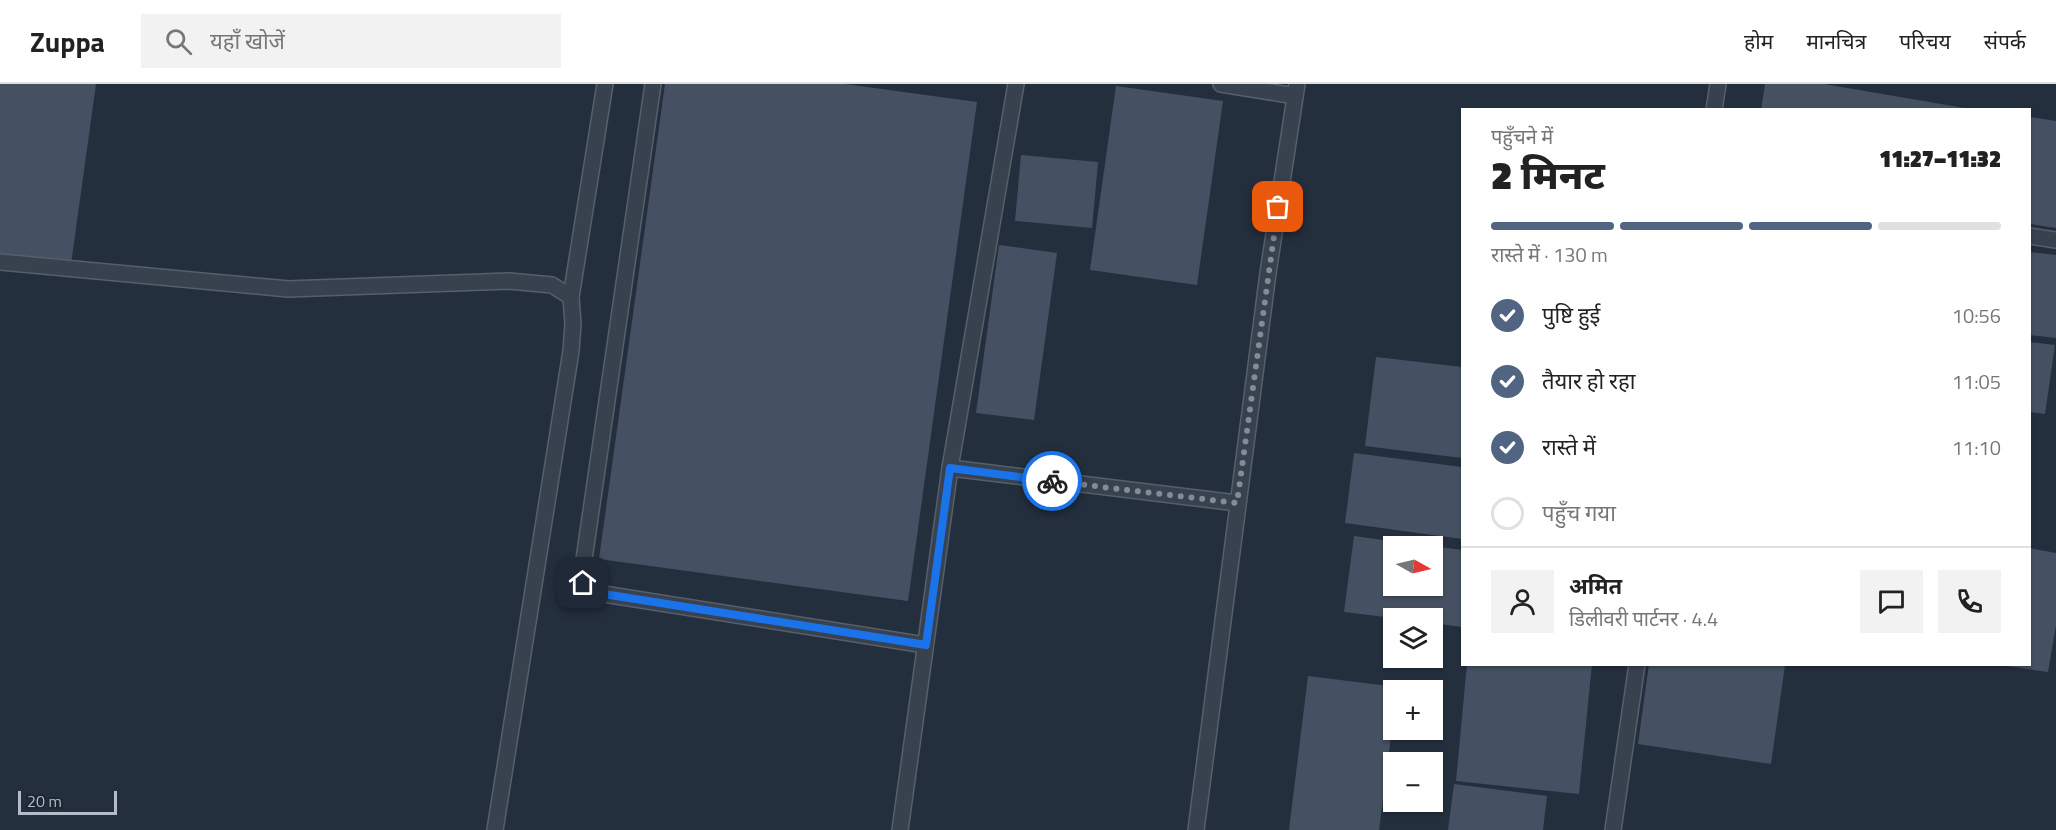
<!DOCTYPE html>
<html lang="hi">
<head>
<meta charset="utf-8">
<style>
	body { margin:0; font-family:"Titillium Web","Noto Sans Devanagari",sans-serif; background:#f2f2f2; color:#222; height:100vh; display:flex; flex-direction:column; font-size:22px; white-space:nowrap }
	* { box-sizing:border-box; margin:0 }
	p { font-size:20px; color:#767676 }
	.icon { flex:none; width:33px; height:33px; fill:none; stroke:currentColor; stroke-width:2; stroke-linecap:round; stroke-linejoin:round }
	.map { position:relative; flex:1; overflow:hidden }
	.panel { position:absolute; left:1461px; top:24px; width:570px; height:558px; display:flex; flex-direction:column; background:#fff; border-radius:0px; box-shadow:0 2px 4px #0004 }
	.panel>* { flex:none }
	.needle { width:39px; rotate:98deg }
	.controls { position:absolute; left:1383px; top:452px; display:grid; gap:12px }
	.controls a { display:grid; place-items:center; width:60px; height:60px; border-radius:0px; background:#fff; box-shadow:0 2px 4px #0004; font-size:30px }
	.scale { position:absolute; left:18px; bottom:15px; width:99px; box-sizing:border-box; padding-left:6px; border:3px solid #b4bcc9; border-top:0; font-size:16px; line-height:21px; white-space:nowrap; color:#b4bcc9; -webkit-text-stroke:4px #1d2633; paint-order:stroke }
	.pin { position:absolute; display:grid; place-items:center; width:51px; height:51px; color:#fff; margin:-26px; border-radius:12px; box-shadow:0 3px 9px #0006 }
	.courier { position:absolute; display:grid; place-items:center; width:60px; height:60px; margin:-30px; border:4px solid #1a73e8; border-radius:50%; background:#fff; color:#222; box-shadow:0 2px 8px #0007 }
	.head em { font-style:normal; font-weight:800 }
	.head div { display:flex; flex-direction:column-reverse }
	.head { display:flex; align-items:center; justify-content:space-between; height:102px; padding:0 30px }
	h1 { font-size:39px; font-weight:800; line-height:45px }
	.bar { display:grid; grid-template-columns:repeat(4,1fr); gap:9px 6px; align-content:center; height:72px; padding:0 30px }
	.bar i { height:8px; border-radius:4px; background:#e0e0e0 }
	.bar .selected { background:#516482 }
	.bar p { grid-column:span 4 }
	.line { display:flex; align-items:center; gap:15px; padding:0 30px; border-top:2px solid #e0e0e0 }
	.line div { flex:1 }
	.round { display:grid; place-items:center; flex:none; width:63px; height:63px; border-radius:0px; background:#f2f2f2 }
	ol { padding:0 30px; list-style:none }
	li { display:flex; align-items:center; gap:18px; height:66px }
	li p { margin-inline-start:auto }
	li .icon { padding:6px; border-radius:50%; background:#516482; color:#fff; stroke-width:4 }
	li:last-child { color:#767676 }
	li i { width:33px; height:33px; border:3px solid #e0e0e0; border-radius:50% }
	header { display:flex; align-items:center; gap:36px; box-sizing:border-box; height:84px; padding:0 30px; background:#fff; border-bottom:2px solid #e0e0e0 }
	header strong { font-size:28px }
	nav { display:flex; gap:33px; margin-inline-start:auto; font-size:21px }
	.search { width:420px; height:54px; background:#f2f2f2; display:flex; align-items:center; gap:15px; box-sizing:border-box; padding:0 21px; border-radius:0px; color:#767676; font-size:22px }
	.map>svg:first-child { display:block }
	.building { fill:#455162 }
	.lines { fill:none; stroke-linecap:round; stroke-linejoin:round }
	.lane-casing { stroke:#565f6c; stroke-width:18 }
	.lane { stroke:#38414e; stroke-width:15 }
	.done { stroke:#828b98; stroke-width:6; stroke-dasharray:0 10.8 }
	.route { stroke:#1a73e8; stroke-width:8 }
</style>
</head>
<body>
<header>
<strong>Zuppa</strong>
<div class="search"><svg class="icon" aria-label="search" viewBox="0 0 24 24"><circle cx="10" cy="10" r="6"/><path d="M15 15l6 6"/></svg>यहाँ खोजें</div>
<nav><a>होम</a><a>मानचित्र</a><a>परिचय</a><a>संपर्क</a></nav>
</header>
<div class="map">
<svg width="2056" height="746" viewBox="0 0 2056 746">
	<rect width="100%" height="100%" fill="#242f3e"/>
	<g class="building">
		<path d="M 0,0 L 96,0 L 71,180 L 0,170 Z"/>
		<path d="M 665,0 L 845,0 L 977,18 L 908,517 L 599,475 Z"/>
		<path d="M 1765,0 L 1824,0 L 1976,26 L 1761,26 Z"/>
		<path d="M 1116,2 L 1223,17 L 1197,201 L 1090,186 Z"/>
		<path d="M 2030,33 L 2056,37 L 2056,144 L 2030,140 Z"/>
		<path d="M 1021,71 L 1098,78 L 1092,144 L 1015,137 Z"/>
		<path d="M 999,161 L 1057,169 L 1034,336 L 976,329 Z"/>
		<path d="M 2030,168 L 2056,171 L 2056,254 L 2030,251 Z"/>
		<path d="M 2030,258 L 2055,261 L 2045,330 L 2030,328 Z"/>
		<path d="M 1376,273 L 1462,283 L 1462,374 L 1365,362 Z"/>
		<path d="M 1354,369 L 1462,383 L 1462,455 L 1345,439 Z"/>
		<path d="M 1354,452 L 1419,461 L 1394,462 L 1394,501 L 1432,501 L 1432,462 L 1462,466 L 1462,543 L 1432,539 L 1432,534 L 1393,534 L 1344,528 Z"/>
		<path d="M 2030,464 L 2056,469 L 2056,541 L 2048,588 L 2007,582 L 2030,580 Z"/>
		<path d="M 1467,580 L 1592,580 L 1579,710 L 1456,697 Z"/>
		<path d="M 1649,580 L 1785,581 L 1771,680 L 1638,660 Z"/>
		<path d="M 1308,592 L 1397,603 L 1396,606 L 1394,606 L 1394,629 L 1379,746 L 1289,746 Z"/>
		<path d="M 1454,700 L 1547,712 L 1543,746 L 1448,746 Z"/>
	</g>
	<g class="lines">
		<g class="lane-casing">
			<g id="lane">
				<path d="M 653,0 L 582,489 L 583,499 L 591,508 L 925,561"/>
				<path d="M 1221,0 L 1295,12"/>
				<path d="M 1714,26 L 1718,0"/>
				<path d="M 2030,152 L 2056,156"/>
				<path d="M 0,178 L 288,205 L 509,197 L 552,201 L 571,213 L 573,240 L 571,267 L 495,746"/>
				<path d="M 571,213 L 605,0"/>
				<path d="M 950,384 L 1237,419"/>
				<path d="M 900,746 L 950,384 L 1016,0"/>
				<path d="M 1196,746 L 1268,189 L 1297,0"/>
				<path d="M 1613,746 L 1637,580"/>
			</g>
		</g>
		<use href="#lane" class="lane"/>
	</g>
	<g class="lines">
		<path class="done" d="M 1052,397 L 1237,419 L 1278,123"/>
		<path class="route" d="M 583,499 L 591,508 L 926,561 L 950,384 L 1052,397"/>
	</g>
</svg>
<div class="controls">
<a><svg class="needle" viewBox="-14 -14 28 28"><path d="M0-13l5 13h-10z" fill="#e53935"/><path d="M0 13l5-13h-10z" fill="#767676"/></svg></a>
<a><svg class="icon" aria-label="layers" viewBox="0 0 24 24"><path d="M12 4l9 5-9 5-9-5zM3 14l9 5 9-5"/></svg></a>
<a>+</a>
<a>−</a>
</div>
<div class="scale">20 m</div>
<div class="pin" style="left:1278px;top:123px;background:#ea580c"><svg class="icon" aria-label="bag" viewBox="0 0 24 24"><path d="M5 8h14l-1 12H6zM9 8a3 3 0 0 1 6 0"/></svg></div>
<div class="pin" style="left:583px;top:499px;background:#1f2937"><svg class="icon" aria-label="home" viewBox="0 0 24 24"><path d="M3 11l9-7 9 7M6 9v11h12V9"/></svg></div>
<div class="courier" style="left:1052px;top:397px"><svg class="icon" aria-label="bike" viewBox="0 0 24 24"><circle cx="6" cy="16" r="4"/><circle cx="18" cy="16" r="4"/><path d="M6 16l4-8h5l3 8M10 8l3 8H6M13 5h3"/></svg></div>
<section class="panel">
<div class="head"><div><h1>2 मिनट</h1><p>पहुँचने में</p></div><em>11:27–11:32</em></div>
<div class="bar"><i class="selected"></i><i class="selected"></i><i class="selected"></i><i></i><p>रास्ते में · 130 m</p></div>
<ol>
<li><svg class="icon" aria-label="check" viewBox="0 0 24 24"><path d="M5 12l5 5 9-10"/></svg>पुष्टि हुई<p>10:56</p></li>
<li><svg class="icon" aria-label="check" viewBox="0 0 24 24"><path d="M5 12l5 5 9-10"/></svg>तैयार हो रहा<p>11:05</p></li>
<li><svg class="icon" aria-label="check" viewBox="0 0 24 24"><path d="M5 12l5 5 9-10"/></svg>रास्ते में<p>11:10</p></li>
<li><i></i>पहुँच गया</li>
</ol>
<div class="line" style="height:108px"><a class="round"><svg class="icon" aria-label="person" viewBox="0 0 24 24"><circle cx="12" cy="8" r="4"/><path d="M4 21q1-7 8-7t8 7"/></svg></a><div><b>अमित</b><p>डिलीवरी पार्टनर · 4.4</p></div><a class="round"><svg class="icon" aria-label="chat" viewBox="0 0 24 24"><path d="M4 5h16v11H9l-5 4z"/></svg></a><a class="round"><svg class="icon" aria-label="phone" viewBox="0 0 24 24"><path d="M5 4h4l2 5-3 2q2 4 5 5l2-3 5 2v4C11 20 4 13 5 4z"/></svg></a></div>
</section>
</div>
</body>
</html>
